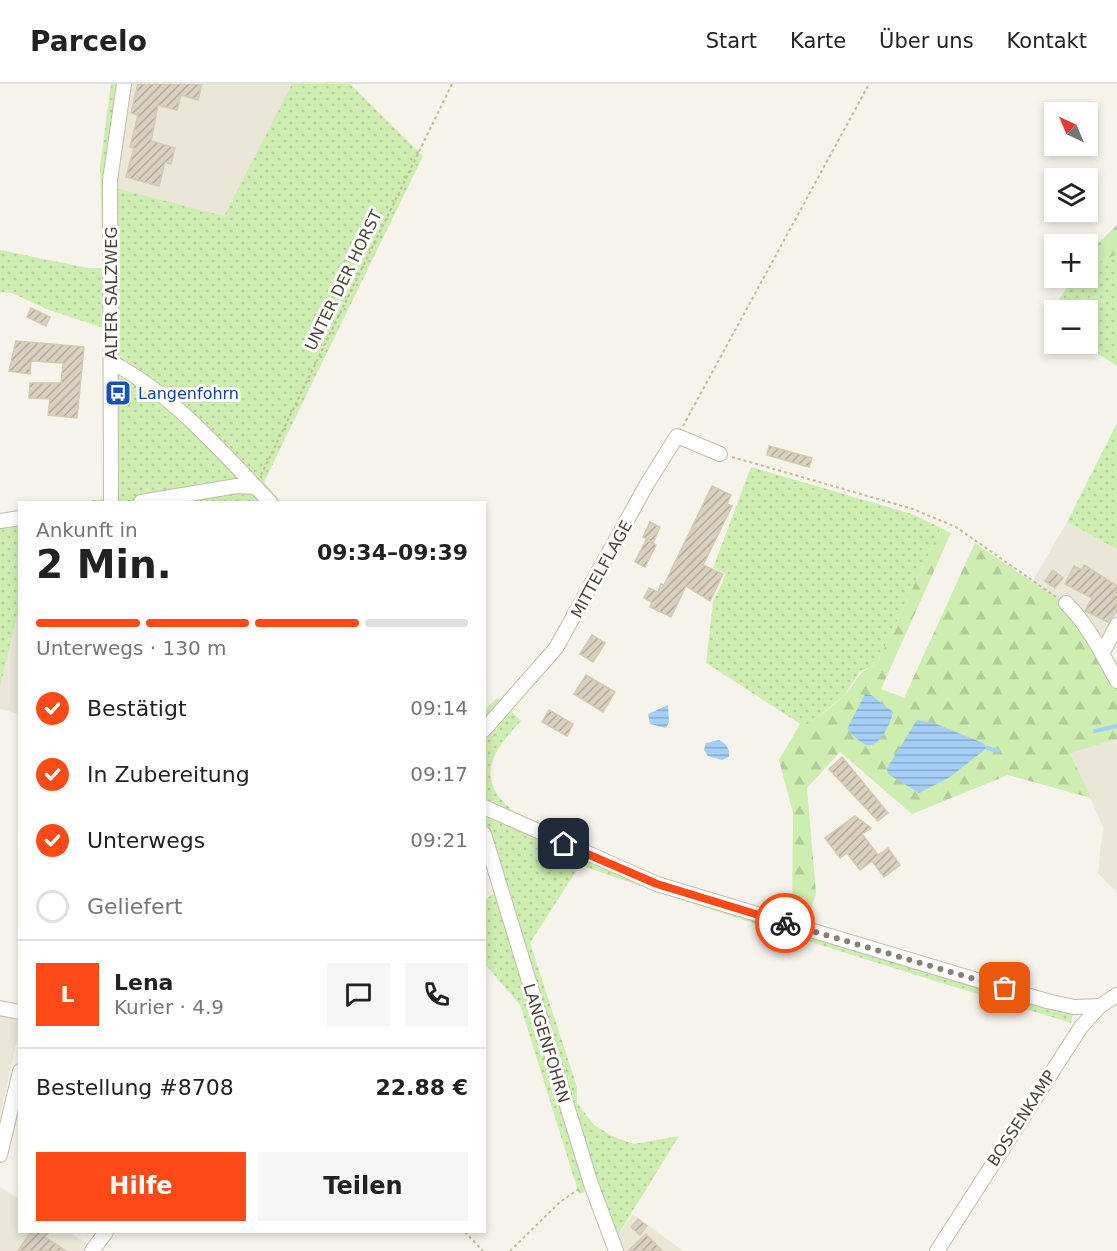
<!DOCTYPE html>
<html lang="de">
<head>
<meta charset="utf-8">
<style>
	body { margin:0; font-family:"DejaVu Sans",sans-serif; background:#f6f6f6; color:#222; height:100vh; display:flex; flex-direction:column; font-size:22px; white-space:nowrap }
	* { box-sizing:border-box; margin:0 }
	p { font-size:20px; color:#767676 }
	.icon { flex:none; width:33px; height:33px; fill:none; stroke:currentColor; stroke-width:2; stroke-linecap:round; stroke-linejoin:round }
	.map { position:relative; flex:1; overflow:hidden }
	.sheet { position:absolute; left:18px; top:417px; width:468px; height:732px; display:flex; flex-direction:column; background:#fff; border-radius:0px; box-shadow:0 3px 9px #0003 }
	.sheet>* { flex:none }
	.needle { width:39px; rotate:316deg }
	.tools { position:absolute; left:1044px; top:18px; display:grid; gap:12px }
	.tools a { display:grid; place-items:center; width:54px; height:54px; border-radius:0px; background:#fff; box-shadow:0 3px 9px #0003; font-size:30px }
	.pin { position:absolute; display:grid; place-items:center; width:51px; height:51px; color:#fff; margin:-26px; border-radius:12px; box-shadow:0 3px 9px #0006 }
	.courier { position:absolute; display:grid; place-items:center; width:60px; height:60px; margin:-30px; border:4px solid #ff4a18; border-radius:50%; background:#fff; color:#222; box-shadow:0 2px 8px #0007 }
	.summary em { font-style:normal; font-weight:700 }
	.summary div { display:flex; flex-direction:column-reverse }
	.summary { display:flex; align-items:center; justify-content:space-between; height:102px; padding:0 18px }
	h1 { font-size:39px; font-weight:700; line-height:45px }
	.bar { display:grid; grid-template-columns:repeat(4,1fr); gap:9px 6px; align-content:center; height:72px; padding:0 18px }
	.bar i { height:8px; border-radius:4px; background:#e0e0e0 }
	.bar .current { background:#ff4a18 }
	.bar p { grid-column:span 4 }
	.line { display:flex; align-items:center; gap:15px; padding:0 18px; border-top:2px solid #e0e0e0 }
	.line div { flex:1 }
	.round { display:grid; place-items:center; flex:none; width:63px; height:63px; border-radius:0px; background:#f6f6f6 }
	ol { padding:0 18px; list-style:none }
	li { display:flex; align-items:center; gap:18px; height:66px }
	li p { margin-inline-start:auto }
	li .icon { padding:6px; border-radius:50%; background:#ff4a18; color:#fff; stroke-width:4 }
	li:last-child { color:#767676 }
	li i { width:33px; height:33px; border:3px solid #e0e0e0; border-radius:50% }
	.button { display:flex; gap:12px; margin-top:auto; padding:12px 18px }
	.button a { flex:1; height:69px; border-radius:0px; background:#ff4a18; color:#fff; font-size:24px; font-weight:700; line-height:69px; text-align:center }
	.button a+a { background:#f6f6f6; color:#222 }
	header { display:flex; align-items:center; gap:36px; box-sizing:border-box; height:84px; padding:0 30px; background:#fff; border-bottom:2px solid #e0e0e0 }
	header strong { font-size:28px }
	nav { display:flex; gap:33px; margin-inline-start:auto; font-size:21px }
	.map>svg:first-child { display:block }
	.residential { fill:#eae6d8 }
	.grass { fill:url(#grass-dots) }
	.forest { fill:url(#forest-firs) }
	.water { fill:url(#water-rules) }
	.lines { fill:none; stroke-linecap:round; stroke-linejoin:round }
	.stream { stroke:#a4cff6; stroke-width:4 }
	.building { fill:url(#building-hatch); stroke:#d4c9b1; stroke-width:1.5 }
	.street-casing { stroke:#c3bcac; stroke-width:16 }
	.path { stroke:#c5ba9c; stroke-width:2; stroke-dasharray:3 3; stroke-linecap:butt }
	.street { stroke:#fff; stroke-width:14 }
	.done { stroke:#878276; stroke-width:6; stroke-dasharray:0 10.8 }
	.route { stroke:#ff4a18; stroke-width:8 }
	.labels { text-anchor:middle; stroke-width:6; stroke-linejoin:round; paint-order:stroke }
	.street-label { font-size:16px; fill:#4b4537; stroke:#fff }
	.transit-label { font-size:16px; fill:#164399; stroke:#fff; text-anchor:start }
</style>
</head>
<body>
<header>
<strong>Parcelo</strong>
<nav><a>Start</a><a>Karte</a><a>Über uns</a><a>Kontakt</a></nav>
</header>
<div class="map">
<svg width="1117" height="1167" viewBox="0 0 1117 1167">
	<defs>
		<pattern id="grass-dots" width="8" height="8" patternUnits="userSpaceOnUse" patternTransform="scale(1.5)"><rect width="8" height="8" fill="#ceedb1"/><path d="M2 2h.1M6 6h.1" fill="none" stroke="#b2cd99" stroke-width="1.8" stroke-linecap="round"/></pattern>
		<pattern id="forest-firs" width="22" height="20" patternUnits="userSpaceOnUse" patternTransform="scale(1.5)"><rect width="22" height="20" fill="#ceedb1"/><path d="M5 1l3.5 6h-7zM16 11l3.5 6h-7z" fill="#b2cd99"/></pattern>
		<pattern id="water-rules" width="6" height="5" patternUnits="userSpaceOnUse" patternTransform="scale(1.5)"><rect width="6" height="5" fill="#a4cff6"/><path d="M0 2.5h6" fill="none" stroke="#88aac8"/></pattern>
		<pattern id="building-hatch" width="6" height="6" patternUnits="userSpaceOnUse" patternTransform="scale(1.5)"><rect width="6" height="6" fill="#d9d0bf"/><path d="M-1 1l2-2M0 6l6-6M5 7l2-2" fill="none" stroke="#b2ab9c"/></pattern>
	</defs>
	<rect width="100%" height="100%" fill="#f6f3ea"/>
	<g class="residential">
		<path d="M 126,0 L 292,0 L 225,133 L 112,103 Z"/>
		<path d="M 1067,438 L 1117,465 L 1117,537 L 1103,556 L 1093,559 L 1065,520 L 1032,498 Z"/>
		<path d="M 19,523 L 19,630 L 0,625 L 0,603 Z"/>
		<path d="M 1117,655 L 1117,809 L 1098,789 L 1103,743 L 1070,668 Z"/>
		<path d="M 0,920 L 20,924 L 19,947 L 0,1032 Z"/>
		<path d="M 0,1103 L 19,1115 L 20,1148 L 69,1148 L 91,1162 L 87,1167 L 0,1167 Z"/>
		<path d="M 633,1130 L 683,1167 L 621,1167 L 616,1154 Z"/>
	</g>
	<g class="grass">
		<path d="M 111,0 L 126,0 L 112,103 L 224,132 L 292,0 L 350,0 L 423,72 L 264,398 L 281,418 L 82,418 L 108,414 L 104,244 L 49,226 L 12,209 L 0,208 L 0,166 L 88,184 L 103,184 L 100,82 Z"/>
		<path d="M 1117,170 L 1117,282 L 1083,260 L 1088,260 L 1088,226 L 1054,226 L 1054,241 L 1046,235 L 1073,194 L 1088,194 L 1088,183 Z"/>
		<path d="M 1116,341 L 1117,341 L 1117,465 L 1067,438 Z"/>
		<path d="M 751,383 L 912,430 L 941,444 L 876,581 L 860,587 L 845,611 L 805,643 L 706,579 L 713,518 L 726,490 L 713,484 Z"/>
		<path d="M 19,429 L 19,523 L 0,603 L 0,432 Z"/>
		<path d="M 497,614 L 521,637 C 491,668 474,697 514,727 L 615,776 L 694,805 L 887,862 L 882,872 L 1073,931 L 1071,939 C 907,888 742,838 580,781 L 530,859 L 577,1003 L 577,1019 L 594,1041 L 612,1052 L 634,1060 L 679,1052 L 616,1154 L 596,1103 L 579,1110 L 520,921 L 485,880 L 485,816 L 494,809 L 485,776 L 485,626 Z"/>
	</g>
	<g class="forest">
		<path d="M 1117,141 L 1117,170 L 1088,183 L 1088,169 Z"/>
		<path d="M 941,444 L 951,449 L 881,605 L 904,614 L 975,459 L 1065,520 L 1117,605 L 1117,655 L 1070,669 L 1091,714 L 1008,691 L 912,730 L 840,668 L 807,704 L 816,810 L 807,838 L 792,835 L 793,729 L 779,676 L 800,640 L 805,642 C 818,633 831,624 843,613 C 858,598 853,590 876,581 Z"/>
	</g>
	<g class="water">
		<path d="M 865,610 L 871,611 L 893,628 C 891,638 880,664 867,661 C 860,659 852,650 847,645 Z"/>
		<path d="M 668,621 L 669,638 L 666,644 L 650,640 L 648,630 Z"/>
		<path d="M 917,636 L 934,639 L 983,659 L 987,664 L 950,693 L 919,709 L 888,690 L 887,684 Z"/>
		<path d="M 719,656 C 726,660 730,664 729,673 L 722,676 L 708,672 L 704,666 L 706,659 Z"/>
	</g>
	<g class="lines">
		<g class="stream">
			<path d="M 1095,647 L 1117,642"/>
			<path d="M 987,664 L 998,667"/>
		</g>
	</g>
	<g class="building">
		<path d="M 138,0 L 202,0 L 198,16 L 181,11 L 177,26 L 158,21 L 151,57 L 175,64 L 171,80 L 165,78 L 159,102 L 126,93 L 134,64 L 130,63 L 138,31 L 131,29 Z"/>
		<path d="M 31,224 L 50,233 L 46,242 L 27,233 Z"/>
		<path d="M 16,257 L 84,263 L 77,334 L 48,331 L 50,315 L 29,314 L 30,299 L 61,299 L 63,279 L 31,277 L 30,290 L 9,287 Z"/>
		<path d="M 769,362 L 812,374 L 809,383 L 767,371 Z"/>
		<path d="M 712,402 L 731,411 L 727,420 L 732,422 L 703,481 L 723,490 L 710,517 L 686,502 L 671,533 L 650,523 L 652,518 L 644,514 L 649,504 L 658,508 L 661,500 L 664,501 Z"/>
		<path d="M 650,438 L 660,443 L 653,458 L 643,453 Z"/>
		<path d="M 646,456 L 656,461 L 645,483 L 635,478 Z"/>
		<path d="M 1084,481 L 1117,502 L 1117,527 L 1108,538 L 1085,527 L 1092,514 L 1065,500 L 1074,482 L 1082,486 Z"/>
		<path d="M 1053,486 L 1063,494 L 1055,504 L 1045,497 Z"/>
		<path d="M 592,551 L 605,559 L 593,578 L 580,570 Z"/>
		<path d="M 586,591 L 615,608 L 603,628 L 574,610 Z"/>
		<path d="M 549,626 L 573,640 L 567,652 L 542,638 Z"/>
		<path d="M 842,673 L 888,729 L 878,737 L 829,685 Z"/>
		<path d="M 855,732 L 871,744 L 862,750 L 878,771 L 888,764 L 900,781 L 884,793 L 872,777 L 860,786 L 847,769 L 840,774 L 825,754 Z"/>
		<path d="M 638,1135 L 647,1142 L 640,1151 L 631,1143 Z"/>
		<path d="M 31,1148 L 49,1148 L 45,1153 L 66,1167 L 18,1167 Z"/>
		<path d="M 646,1150 L 662,1167 L 628,1167 Z"/>
	</g>
	<g class="lines">
		<g class="street-casing">
			<g id="street">
				<path d="M 111,278 C 174,311 222,368 270,418"/>
				<path d="M 111,418 L 110,96 L 124,0"/>
				<path d="M 141,418 L 237,402 L 255,403"/>
				<path d="M 0,437 L 20,434"/>
				<path d="M 1066,519 C 1089,542 1101,568 1117,597"/>
				<path d="M 1103,568 L 1117,541"/>
				<path d="M 484,646 L 556,564 L 647,400 L 677,352 L 720,370"/>
				<path d="M 484,723 L 657,800 L 1047,917 L 1074,923 L 1100,922"/>
				<path d="M 484,750 L 591,1100 L 616,1167"/>
				<path d="M 0,924 L 20,928"/>
				<path d="M 0,1071 L 20,987"/>
				<path d="M 92,1167 L 106,1148"/>
				<path d="M 937,1167 L 1081,943 L 1100,922 L 1117,911"/>
			</g>
		</g>
		<g class="path">
			<path d="M 683,342 L 869,0"/>
			<path d="M 732,373 L 913,425 L 956,443 L 1056,513"/>
			<path d="M 261,391 L 452,0"/>
			<path d="M 465,1148 L 483,1167"/>
			<path d="M 510,1167 L 560,1118 L 579,1105"/>
		</g>
		<use href="#street" class="street"/>
	</g>
	<g class="lines">
		<path class="done" d="M 785,839 L 1005,904"/>
		<path class="route" d="M 564,760 L 657,800 L 785,839"/>
	</g>
	<defs>
		<g id="bus-square" transform="scale(1.35)"><rect x="-9" y="-9" width="18" height="18" rx="4" fill="#1a4fb4" stroke="#fff"/><path d="M-5-6H5V4H4V6H2V4H-2V6H-4V4H-5ZM-3.5-4V0h7V-4ZM-3.5 1.2v1.5H-2V1.2ZM2 1.2v1.5H3.5V1.2Z" fill="#fff"/></g>
	</defs>
	<g fill-rule="evenodd">
		<use href="#bus-square" x="118" y="309"/>
	</g>
	<g class="labels">
		<g class="street-label">
			<text transform="translate(343 196) rotate(-64)" y="6">UNTER DER HORST</text>
			<text transform="translate(111 209) rotate(-90)" y="6">ALTER SALZWEG</text>
			<text transform="translate(601 485) rotate(-61)" y="6">MITTELFLAGE</text>
			<text transform="translate(547 959) rotate(73)" y="6">LANGENFOHRN</text>
			<text transform="translate(1021 1034) rotate(-57)" y="6">BOSSENKAMP</text>
		</g>
		<g class="transit-label">
			<text x="138" y="315">Langenfohrn</text>
		</g>
	</g>
</svg>
<div class="tools">
<a><svg class="needle" viewBox="-14 -14 28 28"><path d="M0-13l5 13h-10z" fill="#e53935"/><path d="M0 13l5-13h-10z" fill="#767676"/></svg></a>
<a><svg class="icon" aria-label="layers" viewBox="0 0 24 24"><path d="M12 4l9 5-9 5-9-5zM3 14l9 5 9-5"/></svg></a>
<a>+</a>
<a>−</a>
</div>
<div class="pin" style="left:1005px;top:904px;background:#ea580c"><svg class="icon" aria-label="bag" viewBox="0 0 24 24"><path d="M5 8h14l-1 12H6zM9 8a3 3 0 0 1 6 0"/></svg></div>
<div class="pin" style="left:564px;top:760px;background:#1f2937"><svg class="icon" aria-label="home" viewBox="0 0 24 24"><path d="M3 11l9-7 9 7M6 9v11h12V9"/></svg></div>
<div class="courier" style="left:785px;top:839px"><svg class="icon" aria-label="bike" viewBox="0 0 24 24"><circle cx="6" cy="16" r="4"/><circle cx="18" cy="16" r="4"/><path d="M6 16l4-8h5l3 8M10 8l3 8H6M13 5h3"/></svg></div>
<section class="sheet">
<div class="summary"><div><h1>2 Min.</h1><p>Ankunft in</p></div><em>09:34–09:39</em></div>
<div class="bar"><i class="current"></i><i class="current"></i><i class="current"></i><i></i><p>Unterwegs · 130 m</p></div>
<ol>
<li><svg class="icon" aria-label="check" viewBox="0 0 24 24"><path d="M5 12l5 5 9-10"/></svg>Bestätigt<p>09:14</p></li>
<li><svg class="icon" aria-label="check" viewBox="0 0 24 24"><path d="M5 12l5 5 9-10"/></svg>In Zubereitung<p>09:17</p></li>
<li><svg class="icon" aria-label="check" viewBox="0 0 24 24"><path d="M5 12l5 5 9-10"/></svg>Unterwegs<p>09:21</p></li>
<li><i></i>Geliefert</li>
</ol>
<div class="line" style="height:108px"><b class="round" style="background:#ff4a18;color:#fff">L</b><div><b>Lena</b><p>Kurier · 4.9</p></div><a class="round"><svg class="icon" aria-label="chat" viewBox="0 0 24 24"><path d="M4 5h16v11H9l-5 4z"/></svg></a><a class="round"><svg class="icon" aria-label="phone" viewBox="0 0 24 24"><path d="M5 4h4l2 5-3 2q2 4 5 5l2-3 5 2v4C11 20 4 13 5 4z"/></svg></a></div>
<div class="line" style="height:78px"><div>Bestellung #8708</div><b>22.88 €</b></div>
<div class="button"><a>Hilfe</a><a>Teilen</a></div>
</section>
</div>
</body>
</html>
